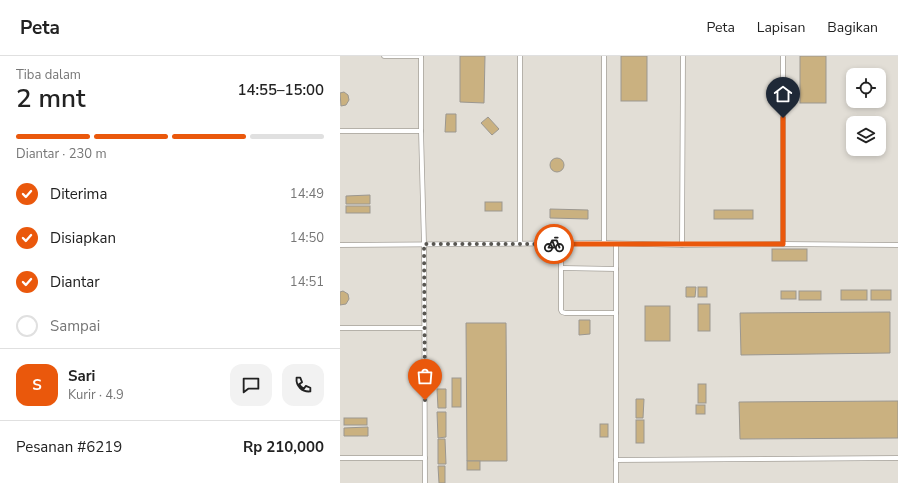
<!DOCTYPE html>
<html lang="id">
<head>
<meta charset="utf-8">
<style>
	body { margin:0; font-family:"Nunito Sans",sans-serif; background:#f2f2f2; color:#222; height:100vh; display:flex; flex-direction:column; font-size:15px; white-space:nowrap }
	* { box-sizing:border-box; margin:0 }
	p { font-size:13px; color:#767676 }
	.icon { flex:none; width:22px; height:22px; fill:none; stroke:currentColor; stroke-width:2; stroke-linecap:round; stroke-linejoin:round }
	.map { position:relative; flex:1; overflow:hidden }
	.side { display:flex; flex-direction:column; background:#fff; width:340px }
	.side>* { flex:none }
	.controls { position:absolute; left:506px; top:12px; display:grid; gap:8px }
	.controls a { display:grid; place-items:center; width:40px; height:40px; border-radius:8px; background:#fff; box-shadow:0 2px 6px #0003; font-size:20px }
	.pin { position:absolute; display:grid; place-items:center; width:34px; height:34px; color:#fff; margin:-41px -17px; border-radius:50% 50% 50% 0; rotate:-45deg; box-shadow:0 0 4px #0007 }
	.pin .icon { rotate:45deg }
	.courier { position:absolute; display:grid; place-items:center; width:40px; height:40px; margin:-20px; border:3px solid #ea580c; border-radius:50%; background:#fff; color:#222; box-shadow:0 1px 5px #0007 }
	.headline em { font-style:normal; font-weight:600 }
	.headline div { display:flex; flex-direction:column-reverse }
	.headline { display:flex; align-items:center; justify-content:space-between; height:68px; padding:0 16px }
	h1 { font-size:26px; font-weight:600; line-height:30px }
	.bar { display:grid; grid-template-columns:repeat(4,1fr); gap:6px 4px; align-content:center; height:48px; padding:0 16px }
	.bar i { height:5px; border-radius:3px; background:#e0e0e0 }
	.bar .on { background:#ea580c }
	.bar p { grid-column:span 4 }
	.line { display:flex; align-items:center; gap:10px; padding:0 16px; border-top:1px solid #e0e0e0 }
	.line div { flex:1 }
	.round { display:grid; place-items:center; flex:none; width:42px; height:42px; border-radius:12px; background:#f2f2f2 }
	ol { padding:0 16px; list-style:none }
	li { display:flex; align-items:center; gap:12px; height:44px }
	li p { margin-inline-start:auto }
	li .icon { padding:4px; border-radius:50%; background:#ea580c; color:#fff; stroke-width:4 }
	li:last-child { color:#767676 }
	li i { width:22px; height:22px; border:2px solid #e0e0e0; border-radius:50% }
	header { display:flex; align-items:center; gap:24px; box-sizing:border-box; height:56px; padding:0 20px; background:#fff; border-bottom:1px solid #e0e0e0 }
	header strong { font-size:19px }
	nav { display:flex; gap:22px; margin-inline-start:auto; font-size:14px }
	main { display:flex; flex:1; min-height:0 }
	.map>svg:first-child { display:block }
	.building { fill:#cab180; stroke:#9b9790 }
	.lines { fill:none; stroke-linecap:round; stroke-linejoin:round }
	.service-casing { stroke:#a6a29b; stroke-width:5.5 }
	.service { stroke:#fff; stroke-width:4 }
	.done { stroke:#585651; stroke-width:4; stroke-dasharray:0 7.2 }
	.route { stroke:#ea580c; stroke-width:5 }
</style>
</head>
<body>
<header>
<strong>Peta</strong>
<nav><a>Peta</a><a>Lapisan</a><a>Bagikan</a></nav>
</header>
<main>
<section class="side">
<div class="headline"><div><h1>2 mnt</h1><p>Tiba dalam</p></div><em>14:55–15:00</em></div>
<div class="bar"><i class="on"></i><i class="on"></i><i class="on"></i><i></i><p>Diantar · 230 m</p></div>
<ol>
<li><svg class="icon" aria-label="check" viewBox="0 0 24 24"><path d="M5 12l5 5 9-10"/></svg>Diterima<p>14:49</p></li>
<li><svg class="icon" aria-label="check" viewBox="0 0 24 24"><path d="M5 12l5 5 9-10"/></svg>Disiapkan<p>14:50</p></li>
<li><svg class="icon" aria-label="check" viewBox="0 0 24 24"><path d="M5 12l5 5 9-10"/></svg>Diantar<p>14:51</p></li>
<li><i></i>Sampai</li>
</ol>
<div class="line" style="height:72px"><b class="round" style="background:#ea580c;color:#fff">S</b><div><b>Sari</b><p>Kurir · 4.9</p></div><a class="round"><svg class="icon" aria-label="chat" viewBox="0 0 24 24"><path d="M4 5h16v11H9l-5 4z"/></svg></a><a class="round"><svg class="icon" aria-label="phone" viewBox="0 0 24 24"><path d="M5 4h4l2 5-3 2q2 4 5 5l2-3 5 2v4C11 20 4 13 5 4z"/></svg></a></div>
<div class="line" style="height:52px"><div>Pesanan #6219</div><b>Rp 210,000</b></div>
</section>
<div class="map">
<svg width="558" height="427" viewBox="0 0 558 427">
	<rect width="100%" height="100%" fill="#e2ded6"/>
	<g class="building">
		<path d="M 120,0 L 145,0 L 144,47 L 120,46 Z"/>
		<rect x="281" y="0" width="26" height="45"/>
		<rect x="460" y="0" width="26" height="47"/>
		<path d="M 4,36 L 8,39 L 9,44 L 6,49 L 1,50 L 0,37 Z"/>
		<path d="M 106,58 L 116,58 L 116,76 L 105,76 Z"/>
		<path d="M 148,61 L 159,73 L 152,79 L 141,67 Z"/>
		<circle cx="217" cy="109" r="7"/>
		<path d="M 30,139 L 30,148 L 6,148 L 6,140 Z"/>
		<rect x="145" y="146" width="17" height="9"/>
		<rect x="6" y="150" width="24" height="7"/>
		<path d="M 210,153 L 248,154 L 248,163 L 210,162 Z"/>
		<rect x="374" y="154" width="39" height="9"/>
		<rect x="432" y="193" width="35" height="12"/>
		<path d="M 346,231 L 356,231 L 355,241 L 346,241 Z"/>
		<rect x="358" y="231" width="9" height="10"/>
		<rect x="501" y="234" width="26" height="10"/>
		<rect x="531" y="234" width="20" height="10"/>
		<path d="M 3,235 L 8,238 L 9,243 L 6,248 L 0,249 L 0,236 Z"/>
		<rect x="441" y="235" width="15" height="8"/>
		<rect x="459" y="235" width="22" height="9"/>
		<rect x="358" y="248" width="12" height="27"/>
		<rect x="305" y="250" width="25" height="35"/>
		<path d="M 550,256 L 550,297 L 401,299 L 400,257 Z"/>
		<path d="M 239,264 L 250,264 L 250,278 L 239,279 Z"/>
		<path d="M 126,267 L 166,267 L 167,405 L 127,405 Z"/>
		<rect x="112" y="322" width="9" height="29"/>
		<rect x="358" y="328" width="8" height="19"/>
		<path d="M 97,333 L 106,333 L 106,352 L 98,352 Z"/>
		<path d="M 296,343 L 304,343 L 303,362 L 296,362 Z"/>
		<path d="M 558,345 L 558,382 L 400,383 L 399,346 Z"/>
		<rect x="356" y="349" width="9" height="9"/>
		<path d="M 97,356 L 106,356 L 106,381 L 98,382 Z"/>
		<rect x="4" y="362" width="23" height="7"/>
		<rect x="296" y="364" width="8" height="23"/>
		<rect x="260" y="368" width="8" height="13"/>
		<path d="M 28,371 L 28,380 L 4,380 L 4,372 Z"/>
		<path d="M 98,383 L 105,383 L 106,408 L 98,408 Z"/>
		<rect x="127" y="405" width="13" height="9"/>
		<path d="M 98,410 L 105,410 L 105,427 L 99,427 Z"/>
	</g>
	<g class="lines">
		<g class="service-casing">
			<g id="service">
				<path d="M 44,0 L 81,0"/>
				<path d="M 81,0 L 81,75 L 84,188 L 85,427"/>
				<path d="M 0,75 L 81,75"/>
				<path d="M 264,187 L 264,0"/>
				<path d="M 180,188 L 180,0"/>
				<path d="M 221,188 L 221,254 L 222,256 L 225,257 L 276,257"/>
				<path d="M 443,188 L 443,0"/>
				<path d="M 0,189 L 264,187 L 342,189 L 443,188 L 558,189"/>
				<path d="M 342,189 L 343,0"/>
				<path d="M 222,212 L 276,213"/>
				<path d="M 0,272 L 84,272"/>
				<path d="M 0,402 L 85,402"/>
				<path d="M 276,404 L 558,402"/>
				<path d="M 276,427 L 276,188"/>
			</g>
		</g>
		<use href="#service" class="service"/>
	</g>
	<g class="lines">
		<path class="done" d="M 85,344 L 84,188 L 214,188"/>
		<path class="route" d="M 214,188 C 290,188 366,188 443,188 L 443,62"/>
	</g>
</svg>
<div class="controls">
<a><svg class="icon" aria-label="locate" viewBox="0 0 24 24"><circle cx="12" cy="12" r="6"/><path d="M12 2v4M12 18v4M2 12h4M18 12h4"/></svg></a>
<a><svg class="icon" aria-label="layers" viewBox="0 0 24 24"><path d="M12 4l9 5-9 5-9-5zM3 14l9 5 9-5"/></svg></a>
</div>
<div class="pin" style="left:85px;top:344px;background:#ea580c"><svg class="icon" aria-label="bag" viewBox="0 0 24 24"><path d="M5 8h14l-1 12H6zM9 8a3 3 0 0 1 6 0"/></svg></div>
<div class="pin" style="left:443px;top:62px;background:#1f2937"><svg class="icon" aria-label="home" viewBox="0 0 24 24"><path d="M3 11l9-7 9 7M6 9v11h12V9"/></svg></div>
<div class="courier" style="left:214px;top:188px"><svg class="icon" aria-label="bike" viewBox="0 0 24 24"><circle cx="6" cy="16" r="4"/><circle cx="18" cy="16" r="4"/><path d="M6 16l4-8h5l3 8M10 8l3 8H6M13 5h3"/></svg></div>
</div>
</main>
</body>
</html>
